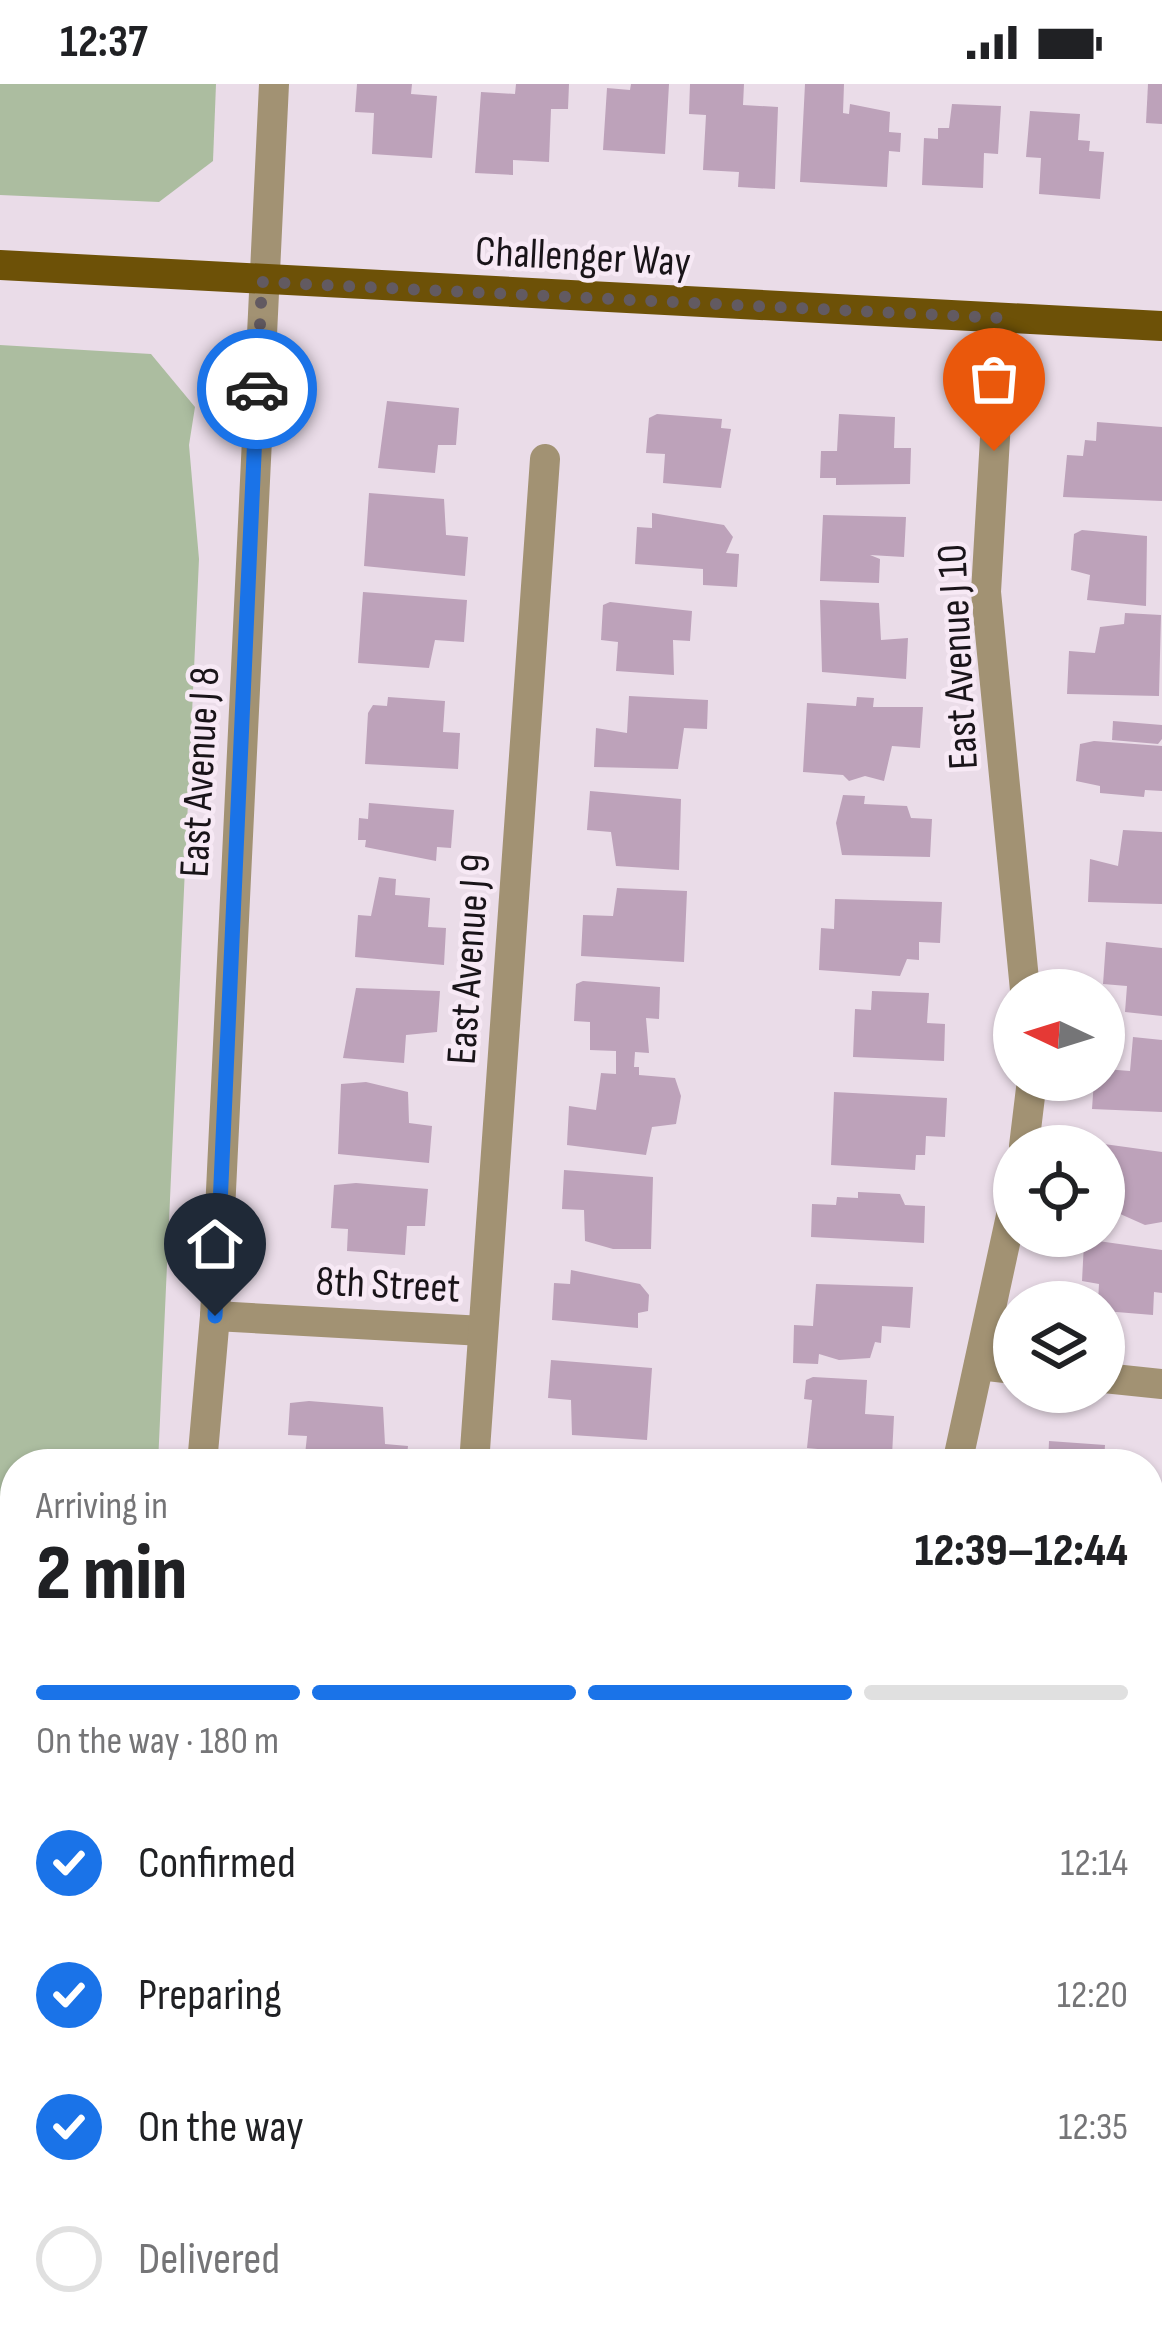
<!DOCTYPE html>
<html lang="en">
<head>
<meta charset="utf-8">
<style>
	body { margin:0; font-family:"Sofia Sans Condensed",sans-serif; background:#f2f2f2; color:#202124; height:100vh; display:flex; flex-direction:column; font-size:45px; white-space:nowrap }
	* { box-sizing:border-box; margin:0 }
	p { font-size:39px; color:#757577 }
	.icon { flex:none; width:66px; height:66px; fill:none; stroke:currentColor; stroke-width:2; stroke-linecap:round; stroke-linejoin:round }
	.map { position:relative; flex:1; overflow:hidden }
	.sheet { position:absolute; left:0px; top:1365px; width:1164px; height:900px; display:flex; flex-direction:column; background:#fff; border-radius:48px 48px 0 0; box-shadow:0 3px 9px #0004 }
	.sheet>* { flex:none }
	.needle { width:78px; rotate:274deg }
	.controls { position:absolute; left:993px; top:885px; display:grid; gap:24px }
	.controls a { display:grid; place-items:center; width:132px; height:132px; border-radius:50%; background:#fff; box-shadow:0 3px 9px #0004; font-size:60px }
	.pin { position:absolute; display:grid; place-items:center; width:102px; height:102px; color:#fff; margin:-123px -51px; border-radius:50% 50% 50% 0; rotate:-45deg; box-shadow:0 0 12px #0007 }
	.pin .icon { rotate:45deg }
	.courier { position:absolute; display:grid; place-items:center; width:120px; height:120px; margin:-60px; border:9px solid #1a73e8; border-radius:50%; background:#fff; color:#222; box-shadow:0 3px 15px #0007 }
	.head em { font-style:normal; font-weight:800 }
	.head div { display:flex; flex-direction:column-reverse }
	.head { display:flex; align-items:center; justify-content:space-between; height:204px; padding:0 36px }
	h1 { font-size:78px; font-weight:800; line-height:90px }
	.bar { display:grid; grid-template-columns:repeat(4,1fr); gap:18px 12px; align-content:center; height:144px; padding:0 36px }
	.bar i { height:15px; border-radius:9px; background:#e0e0e0 }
	.bar .active { background:#1a73e8 }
	.bar p { grid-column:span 4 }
	ol { padding:0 36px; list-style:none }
	li { display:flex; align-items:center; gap:36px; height:132px }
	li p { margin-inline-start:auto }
	li .icon { padding:12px; border-radius:50%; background:#1a73e8; color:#fff; stroke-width:4 }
	li:last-child { color:#757577 }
	li i { width:66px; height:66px; border:6px solid #e0e0e0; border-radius:50% }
	.status { display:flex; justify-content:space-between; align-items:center; height:84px; padding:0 60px; background:#fff; direction:ltr }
	.status svg { height:33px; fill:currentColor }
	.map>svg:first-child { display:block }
	.green { fill:#acbda0 }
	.building { fill:#bda2ba }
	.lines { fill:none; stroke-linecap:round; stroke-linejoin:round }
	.minor { stroke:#a29273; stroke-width:30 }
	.major { stroke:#6d5107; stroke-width:30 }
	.done { stroke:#625a61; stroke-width:12; stroke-dasharray:0 21.6 }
	.route { stroke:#1a73e8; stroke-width:15 }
	.labels { text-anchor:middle; stroke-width:9; stroke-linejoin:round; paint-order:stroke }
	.street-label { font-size:42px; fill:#191419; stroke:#f7e9f5 }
</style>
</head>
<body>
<div class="status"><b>12:37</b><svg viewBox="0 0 49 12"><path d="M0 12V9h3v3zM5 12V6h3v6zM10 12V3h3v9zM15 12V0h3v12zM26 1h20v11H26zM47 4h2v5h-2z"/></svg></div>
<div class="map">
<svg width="1162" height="2265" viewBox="0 0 1162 2265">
	<rect width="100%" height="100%" fill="#eadce8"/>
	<g class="green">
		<path d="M 0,0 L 216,0 L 213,77 L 159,118 L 0,111 Z"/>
		<path d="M 0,261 L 151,270 L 195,323 L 189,361 L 199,475 L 158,1380 L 15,1380 L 15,2250 L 105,2250 L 105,2265 L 0,2265 Z"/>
	</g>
	<g class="building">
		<path d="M 357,0 L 412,0 L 411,10 L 437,12 L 432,74 L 372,70 L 374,29 L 355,28 Z"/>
		<path d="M 516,0 L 569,0 L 568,25 L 551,25 L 549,78 L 513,76 L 513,91 L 475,89 L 481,8 L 515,10 Z"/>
		<path d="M 631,0 L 669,0 L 665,70 L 603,66 L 607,4 L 630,6 Z"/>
		<path d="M 690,0 L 744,0 L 743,21 L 778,23 L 775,105 L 738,103 L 739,88 L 703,86 L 706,31 L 689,30 Z"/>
		<path d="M 805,0 L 844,0 L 843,29 L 849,30 L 850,20 L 890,28 L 889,48 L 901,49 L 900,68 L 889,67 L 887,103 L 800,98 Z"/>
		<path d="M 1148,0 L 1162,0 L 1162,40 L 1146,39 Z"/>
		<path d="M 952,20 L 1001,22 L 998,70 L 984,69 L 983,104 L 922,101 L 924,54 L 938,55 L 938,44 L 949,44 Z"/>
		<path d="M 1030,27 L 1080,30 L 1078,56 L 1090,57 L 1089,67 L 1104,68 L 1100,115 L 1039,110 L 1041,74 L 1026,73 Z"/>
		<path d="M 387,317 L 459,324 L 456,361 L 438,361 L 435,389 L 378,384 Z"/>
		<path d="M 657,330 L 722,335 L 721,344 L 731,345 L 721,404 L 663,399 L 665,370 L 646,369 L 649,334 Z"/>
		<path d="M 839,330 L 895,333 L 894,364 L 911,364 L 910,400 L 836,401 L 836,394 L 820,394 L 821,367 L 837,367 Z"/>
		<path d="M 1097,338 L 1162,343 L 1162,417 L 1063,413 L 1067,371 L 1083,372 L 1085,356 L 1096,357 Z"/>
		<path d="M 369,409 L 444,415 L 446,451 L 468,453 L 465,492 L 364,482 Z"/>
		<path d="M 652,429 L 724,441 L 733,453 L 726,469 L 739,470 L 737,503 L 703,501 L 703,485 L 635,480 L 637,443 L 652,444 Z"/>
		<path d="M 823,431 L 906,433 L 904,473 L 870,471 L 880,475 L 879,499 L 820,497 Z"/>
		<path d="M 1082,446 L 1147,452 L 1146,522 L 1087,516 L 1090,491 L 1071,486 L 1074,450 Z"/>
		<path d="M 363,508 L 467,516 L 464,558 L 435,556 L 429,584 L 358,579 Z"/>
		<path d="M 820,516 L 879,519 L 881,556 L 908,554 L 906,595 L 822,588 Z"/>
		<path d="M 610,518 L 692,527 L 690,557 L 673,556 L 674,591 L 616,587 L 618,558 L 601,556 L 603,521 Z"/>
		<path d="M 1125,529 L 1161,531 L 1159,612 L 1067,610 L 1069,567 L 1095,569 L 1100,543 L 1124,540 Z"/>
		<path d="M 629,612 L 708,616 L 707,645 L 684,644 L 678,685 L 594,683 L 596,644 L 627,649 Z"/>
		<path d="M 388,613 L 445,617 L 443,648 L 460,649 L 458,685 L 365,680 L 368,629 L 373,621 L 387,622 Z"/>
		<path d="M 857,613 L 874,614 L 873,623 L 923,623 L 920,664 L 892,662 L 884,697 L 865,692 L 849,697 L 843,691 L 803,688 L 807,619 L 856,622 Z"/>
		<path d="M 1113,637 L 1162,641 L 1162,655 L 1158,660 L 1112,656 Z"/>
		<path d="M 1094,657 L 1162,662 L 1162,707 L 1145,706 L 1144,713 L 1100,709 L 1100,702 L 1076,697 L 1080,660 Z"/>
		<path d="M 590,707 L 681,715 L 679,786 L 616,782 L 611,748 L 587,746 Z"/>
		<path d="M 843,711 L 865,712 L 864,720 L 907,722 L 911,734 L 932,735 L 930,773 L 842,771 L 836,739 Z"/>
		<path d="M 369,719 L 454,726 L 451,764 L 437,763 L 436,777 L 365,763 L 366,756 L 358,756 L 359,734 L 368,735 Z"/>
		<path d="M 1123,746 L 1162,748 L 1162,820 L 1088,818 L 1090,775 L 1118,782 Z"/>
		<path d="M 379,793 L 396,795 L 395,811 L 430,814 L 428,843 L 446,844 L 444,881 L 355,873 L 358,831 L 371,832 Z"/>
		<path d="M 617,804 L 687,807 L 684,878 L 581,872 L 583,831 L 613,832 Z"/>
		<path d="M 835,815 L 942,818 L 940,859 L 919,858 L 919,876 L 907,875 L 900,892 L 819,886 L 821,844 L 834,845 Z"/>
		<path d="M 1106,858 L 1162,864 L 1162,932 L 1125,928 L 1127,902 L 1103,900 Z"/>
		<path d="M 583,897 L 660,903 L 659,935 L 646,934 L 649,969 L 635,968 L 634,983 L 639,983 L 639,991 L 675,994 L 681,1012 L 676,1040 L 652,1043 L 646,1071 L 567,1061 L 569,1022 L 596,1026 L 601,989 L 616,990 L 616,967 L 590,966 L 590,938 L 574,937 L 576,900 Z"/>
		<path d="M 356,904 L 440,907 L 437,948 L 406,951 L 404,979 L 343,974 Z"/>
		<path d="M 872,907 L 929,909 L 927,939 L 945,940 L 944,977 L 853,973 L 855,925 L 871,926 Z"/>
		<path d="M 1133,953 L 1162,956 L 1162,1028 L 1092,1025 L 1094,996 L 1104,996 L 1104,985 L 1130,987 Z"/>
		<path d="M 366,998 L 408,1008 L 409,1039 L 432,1042 L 429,1079 L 338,1070 L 341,1000 Z"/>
		<path d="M 834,1008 L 947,1014 L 945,1053 L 926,1052 L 925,1071 L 916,1071 L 915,1086 L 831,1081 Z"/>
		<path d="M 1104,1060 L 1162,1068 L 1162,1138 L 1145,1141 L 1118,1129 L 1114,1102 L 1104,1102 Z"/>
		<path d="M 564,1086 L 653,1093 L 651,1165 L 613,1165 L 585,1157 L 584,1126 L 562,1125 Z"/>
		<path d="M 356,1099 L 428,1105 L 425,1142 L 407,1142 L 405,1171 L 347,1167 L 348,1145 L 331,1144 L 334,1101 Z"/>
		<path d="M 858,1108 L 900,1110 L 905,1121 L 925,1122 L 924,1159 L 811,1153 L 812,1120 L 836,1121 L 837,1113 L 858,1114 Z"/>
		<path d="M 1091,1156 L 1162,1166 L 1162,1209 L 1154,1208 L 1153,1231 L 1104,1227 L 1104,1218 L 1098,1218 L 1099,1200 L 1082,1197 L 1084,1159 Z"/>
		<path d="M 571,1186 L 640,1200 L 649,1211 L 648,1227 L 638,1229 L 638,1244 L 552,1236 L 554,1199 L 570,1200 Z"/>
		<path d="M 816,1200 L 913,1203 L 910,1244 L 882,1242 L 881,1259 L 875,1258 L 870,1274 L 839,1276 L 819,1270 L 818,1280 L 793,1279 L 794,1241 L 813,1242 Z"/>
		<path d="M 551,1276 L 652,1284 L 647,1356 L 572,1351 L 571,1316 L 548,1314 Z"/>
		<path d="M 813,1293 L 867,1296 L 865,1330 L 894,1332 L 892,1372 L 807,1364 L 812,1316 L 804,1315 L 806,1296 Z"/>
		<path d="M 309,1317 L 383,1323 L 385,1360 L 408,1362 L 406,1380 L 304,1380 L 307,1352 L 288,1351 L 290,1319 Z"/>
		<path d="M 1049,1357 L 1105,1361 L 1104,1380 L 1048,1380 Z"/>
		<path d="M 559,1373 L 610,1377 L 610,1380 L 558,1380 Z"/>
		<path d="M 249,2250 L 307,2250 L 306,2265 L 252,2265 Z"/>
		<path d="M 527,2250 L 586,2250 L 585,2265 L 526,2265 Z"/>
		<path d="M 640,2250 L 692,2250 L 691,2265 L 639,2265 Z"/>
		<path d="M 756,2250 L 806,2257 L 806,2265 L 747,2265 L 747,2254 L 756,2255 Z"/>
		<path d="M 991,2250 L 1045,2250 L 1046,2265 L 989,2265 Z"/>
	</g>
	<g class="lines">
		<g class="minor">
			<path d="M 1002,234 L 986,508 L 1025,906"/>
			<path d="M 1024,1062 L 1032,996"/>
			<path d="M 215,1232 L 483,1247"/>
			<path d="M 979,1281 L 1014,1285"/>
			<path d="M 1104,1294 L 1162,1300"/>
			<path d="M 202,1380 L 215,1232 L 274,0"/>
			<path d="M 474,1380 L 545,375"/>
			<path d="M 957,1380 L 1014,1118"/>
			<path d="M 412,2258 L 413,2250"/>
			<path d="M 123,2265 L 125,2250"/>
			<path d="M 895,2265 L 896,2250"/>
		</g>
		<path class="major" d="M 0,181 L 1162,242"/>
	</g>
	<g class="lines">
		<path class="done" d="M 257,305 L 262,198 L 1002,234 L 994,367"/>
		<path class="route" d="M 215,1232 L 257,305"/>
	</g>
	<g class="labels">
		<g class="street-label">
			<text transform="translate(583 171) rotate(3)" y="15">Challenger Way</text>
			<text transform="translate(956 573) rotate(-93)" y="15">East Avenue J 10</text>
			<text transform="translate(198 688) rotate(-87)" y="15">East Avenue J 8</text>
			<text transform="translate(467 875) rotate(-86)" y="15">East Avenue J 9</text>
			<text transform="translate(388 1199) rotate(3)" y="15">8th Street</text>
		</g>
	</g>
</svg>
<div class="controls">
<a><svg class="needle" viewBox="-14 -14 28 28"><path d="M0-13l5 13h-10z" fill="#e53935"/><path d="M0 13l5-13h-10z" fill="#757577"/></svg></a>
<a><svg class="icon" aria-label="locate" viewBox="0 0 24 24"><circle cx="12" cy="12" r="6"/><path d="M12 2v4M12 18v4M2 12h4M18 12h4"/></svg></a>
<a><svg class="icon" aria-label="layers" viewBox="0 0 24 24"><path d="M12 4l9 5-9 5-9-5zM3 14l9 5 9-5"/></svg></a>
</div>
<div class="pin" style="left:994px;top:367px;background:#ea580c"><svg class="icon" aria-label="bag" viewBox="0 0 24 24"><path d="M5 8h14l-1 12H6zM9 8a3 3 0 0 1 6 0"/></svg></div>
<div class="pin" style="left:215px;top:1232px;background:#1f2937"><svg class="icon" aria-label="home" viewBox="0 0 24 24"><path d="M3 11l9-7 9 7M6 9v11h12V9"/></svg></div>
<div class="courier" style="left:257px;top:305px"><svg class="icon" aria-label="car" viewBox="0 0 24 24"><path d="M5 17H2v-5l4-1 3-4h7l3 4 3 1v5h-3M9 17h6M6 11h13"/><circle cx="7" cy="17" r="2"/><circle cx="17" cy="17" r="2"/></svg></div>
<section class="sheet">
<div class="head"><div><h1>2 min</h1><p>Arriving in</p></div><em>12:39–12:44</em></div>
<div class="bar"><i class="active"></i><i class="active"></i><i class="active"></i><i></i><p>On the way · 180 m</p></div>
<ol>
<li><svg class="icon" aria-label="check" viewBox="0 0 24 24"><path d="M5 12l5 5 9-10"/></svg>Confirmed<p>12:14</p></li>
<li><svg class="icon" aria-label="check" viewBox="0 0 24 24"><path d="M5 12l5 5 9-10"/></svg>Preparing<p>12:20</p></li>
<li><svg class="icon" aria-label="check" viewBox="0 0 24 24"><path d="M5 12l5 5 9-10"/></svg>On the way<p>12:35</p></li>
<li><i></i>Delivered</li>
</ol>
</section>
</div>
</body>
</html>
